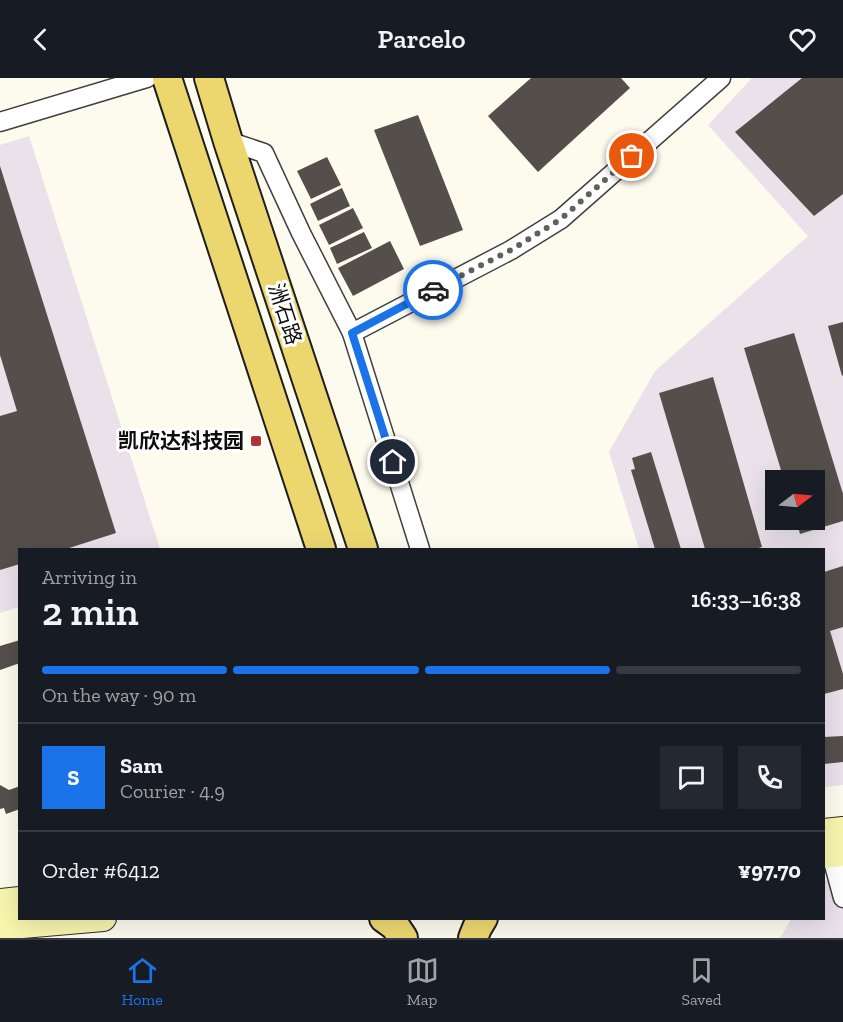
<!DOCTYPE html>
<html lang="en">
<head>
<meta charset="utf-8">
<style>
	body { margin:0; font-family:"Zilla Slab","Noto Sans SC",serif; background:#242831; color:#f1f3f6; height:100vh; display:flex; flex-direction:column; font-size:22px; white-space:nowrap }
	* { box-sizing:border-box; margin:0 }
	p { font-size:20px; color:#9ea1a6 }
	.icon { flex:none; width:33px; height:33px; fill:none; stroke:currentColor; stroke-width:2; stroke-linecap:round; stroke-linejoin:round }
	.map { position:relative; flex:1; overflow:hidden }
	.side { position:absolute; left:18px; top:470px; width:807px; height:372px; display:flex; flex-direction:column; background:#171b24; border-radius:0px; box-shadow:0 6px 24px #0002 }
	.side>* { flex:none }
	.needle { width:39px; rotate:74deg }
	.fabs { position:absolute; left:765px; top:392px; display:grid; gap:12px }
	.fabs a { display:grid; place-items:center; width:60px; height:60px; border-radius:0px; background:#171b24; box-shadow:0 6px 24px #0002; font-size:30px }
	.pin { position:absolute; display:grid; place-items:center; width:51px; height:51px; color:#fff; margin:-26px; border:3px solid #fff; border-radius:50%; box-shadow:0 2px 6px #0007 }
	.courier { position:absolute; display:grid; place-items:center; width:60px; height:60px; margin:-30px; border:4px solid #1a73e8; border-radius:50%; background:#fff; color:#222; box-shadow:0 2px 8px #0007 }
	.overview em { font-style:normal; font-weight:600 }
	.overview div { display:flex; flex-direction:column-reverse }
	.overview { display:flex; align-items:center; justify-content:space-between; height:102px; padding:0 24px }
	h1 { font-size:39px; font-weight:600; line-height:45px }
	.bar { display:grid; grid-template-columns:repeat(4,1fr); gap:9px 6px; align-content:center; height:72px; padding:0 24px }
	.bar i { height:8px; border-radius:4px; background:#363941 }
	.bar .on { background:#1a73e8 }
	.bar p { grid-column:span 4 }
	.line { display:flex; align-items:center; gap:15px; padding:0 24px; border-top:2px solid #363941 }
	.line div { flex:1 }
	.round { display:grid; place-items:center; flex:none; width:63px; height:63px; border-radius:0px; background:#242831 }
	header { display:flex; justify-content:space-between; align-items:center; height:78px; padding:0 24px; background:#171b24; font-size:27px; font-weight:600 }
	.tab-bar { display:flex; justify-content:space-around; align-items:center; height:84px; border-top:2px solid #363941; background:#171b24; font-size:16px; color:#9ea1a6 }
	.tab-bar a { display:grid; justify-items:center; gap:3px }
	.tab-bar .on { color:#1a73e8 }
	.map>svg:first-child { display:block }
	.industrial { fill:#eae1eb; fill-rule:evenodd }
	.building { fill:#544f4a }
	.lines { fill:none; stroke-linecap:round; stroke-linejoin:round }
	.street-casing { stroke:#404040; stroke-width:21 }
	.secondary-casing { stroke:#2f2f2f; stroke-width:28 }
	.primary-casing { stroke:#1e1e1e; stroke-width:32 }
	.street { stroke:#fff; stroke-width:18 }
	.secondary { stroke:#f8f5ae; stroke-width:26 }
	.primary { stroke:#ecd76f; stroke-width:28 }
	.done { stroke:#61605c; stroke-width:6; stroke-dasharray:0 10.8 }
	.route { stroke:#1a73e8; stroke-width:8 }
	.poi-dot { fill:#b03431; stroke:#fff; stroke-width:2 }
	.labels { text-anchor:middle; stroke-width:6; stroke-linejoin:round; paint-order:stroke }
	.street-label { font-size:21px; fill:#0d0d0d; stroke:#fff }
	.poi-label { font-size:21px; font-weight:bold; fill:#0d0d0d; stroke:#fff; text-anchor:end }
</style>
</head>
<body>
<header><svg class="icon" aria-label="back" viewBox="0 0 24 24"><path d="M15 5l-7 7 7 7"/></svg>Parcelo<svg class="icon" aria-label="heart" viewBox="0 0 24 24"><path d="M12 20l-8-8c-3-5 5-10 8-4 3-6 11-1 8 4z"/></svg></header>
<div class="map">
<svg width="843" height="860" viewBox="0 0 843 860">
	<rect width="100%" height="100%" fill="#fdfbee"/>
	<g class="industrial">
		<path d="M 752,0 L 843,0 L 843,707 L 824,709 L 824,471 L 639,471 L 609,374 L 655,293 L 808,158 L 708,47 ZM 776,402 L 814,402 L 814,441 L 776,441 Z"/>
		<path d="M 29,58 L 160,471 L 20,471 L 19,529 L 0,535 L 0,67 Z"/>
		<path d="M 843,801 L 843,860 L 780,860 L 792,840 L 824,840 L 824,803 Z"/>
	</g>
	<g class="building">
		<path d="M 531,0 L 621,0 L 630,10 L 538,94 L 488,38 Z"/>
		<path d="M 802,0 L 843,0 L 843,116 L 814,138 L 735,54 Z"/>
		<path d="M 418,37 L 463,152 L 420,168 L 374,52 Z"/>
		<path d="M 327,79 L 341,107 L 311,121 L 297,93 Z"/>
		<path d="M 0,88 L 116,455 L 66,471 L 20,471 L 20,486 L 0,492 L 0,338 L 17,333 L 0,277 Z"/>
		<path d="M 342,110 L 350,128 L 318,143 L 310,126 Z"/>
		<path d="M 353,130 L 363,150 L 329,167 L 319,147 Z"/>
		<path d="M 364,154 L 372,170 L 337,186 L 330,170 Z"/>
		<path d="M 390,163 L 404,191 L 353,218 L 338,190 Z"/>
		<path d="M 843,244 L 843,297 L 842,298 L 828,248 Z"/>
		<path d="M 794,255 L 843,416 L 843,443 L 800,456 L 796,441 L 814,441 L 814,402 L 784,402 L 744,270 Z"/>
		<path d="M 713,299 L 762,469 L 755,471 L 705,471 L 659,315 Z"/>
		<path d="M 651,374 L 681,471 L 655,471 L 631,392 L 635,391 L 632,380 Z"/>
		<path d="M 843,488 L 843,549 L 830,553 L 843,596 L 843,611 L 824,616 L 824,494 Z"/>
		<path d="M 20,562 L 20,585 L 0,592 L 0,568 Z"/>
		<path d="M 843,658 L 843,684 L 824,686 L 824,659 Z"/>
		<path d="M 0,707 L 9,712 L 20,708 L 20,731 L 6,736 L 4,730 L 0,731 Z"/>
	</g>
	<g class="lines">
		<g class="street-casing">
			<g id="street">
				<path d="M 0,44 L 147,0"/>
				<path d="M 228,63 L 264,75 L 301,155 L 352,255 L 420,471"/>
				<path d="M 352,255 L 511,172 L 561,141 L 721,0"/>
				<path d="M 830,764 L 831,776 L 843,820"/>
			</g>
		</g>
		<g class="secondary-casing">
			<g id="secondary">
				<path d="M 824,754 L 843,752"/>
				<path d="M 824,777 L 843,775"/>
				<path d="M 0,824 L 20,822"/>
				<path d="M 0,849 L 103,840"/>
			</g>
		</g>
		<g class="primary-casing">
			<g id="primary">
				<path d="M 167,0 L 321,471"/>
				<path d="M 209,0 L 228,63 L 363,471"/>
				<path d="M 384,840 L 395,848 L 403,860"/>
				<path d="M 473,860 L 477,850 L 483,840"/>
			</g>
		</g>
		<use href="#street" class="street"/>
		<use href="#secondary" class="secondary"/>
		<use href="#primary" class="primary"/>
	</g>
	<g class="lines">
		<path class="done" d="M 433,212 L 511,172 L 561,141 L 632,78"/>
		<path class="route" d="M 393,384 L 352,255 L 433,212"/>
	</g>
	<rect class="poi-dot" x="250" y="357" width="12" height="12" rx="3"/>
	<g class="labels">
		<g class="street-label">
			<text transform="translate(285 236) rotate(72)" y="7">洲石路</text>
		</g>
		<g class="poi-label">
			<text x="244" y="370">凯欣达科技园</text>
		</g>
	</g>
</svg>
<div class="fabs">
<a><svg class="needle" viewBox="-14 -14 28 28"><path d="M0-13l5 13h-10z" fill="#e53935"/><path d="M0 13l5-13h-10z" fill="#9ea1a6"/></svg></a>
</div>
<div class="pin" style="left:632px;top:78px;background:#ea580c"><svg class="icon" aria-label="bag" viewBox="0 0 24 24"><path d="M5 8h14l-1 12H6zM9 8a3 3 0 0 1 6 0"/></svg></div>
<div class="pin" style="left:393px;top:384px;background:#1f2937"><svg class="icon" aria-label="home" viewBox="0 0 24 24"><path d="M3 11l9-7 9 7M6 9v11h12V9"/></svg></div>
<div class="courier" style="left:433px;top:212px"><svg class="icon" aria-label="car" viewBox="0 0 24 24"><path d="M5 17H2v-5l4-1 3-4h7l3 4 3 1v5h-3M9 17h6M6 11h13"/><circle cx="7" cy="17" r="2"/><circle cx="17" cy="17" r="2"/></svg></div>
<section class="side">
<div class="overview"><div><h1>2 min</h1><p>Arriving in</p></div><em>16:33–16:38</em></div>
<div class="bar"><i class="on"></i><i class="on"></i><i class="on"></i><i></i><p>On the way · 90 m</p></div>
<div class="line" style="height:108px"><b class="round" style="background:#1a73e8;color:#fff">S</b><div><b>Sam</b><p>Courier · 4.9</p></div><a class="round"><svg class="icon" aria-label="chat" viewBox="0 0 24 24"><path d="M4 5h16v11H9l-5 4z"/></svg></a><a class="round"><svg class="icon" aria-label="phone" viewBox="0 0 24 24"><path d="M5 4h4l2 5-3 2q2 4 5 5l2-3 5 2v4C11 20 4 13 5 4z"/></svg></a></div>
<div class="line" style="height:78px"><div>Order #6412</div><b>¥97.70</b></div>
</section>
</div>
<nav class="tab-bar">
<a class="on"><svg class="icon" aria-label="home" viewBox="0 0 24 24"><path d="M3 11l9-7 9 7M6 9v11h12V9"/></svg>Home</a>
<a><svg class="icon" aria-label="map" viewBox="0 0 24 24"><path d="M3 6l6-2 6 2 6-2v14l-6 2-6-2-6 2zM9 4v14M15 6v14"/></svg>Map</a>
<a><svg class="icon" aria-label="saved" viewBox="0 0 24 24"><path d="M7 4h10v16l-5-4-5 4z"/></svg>Saved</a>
</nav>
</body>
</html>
